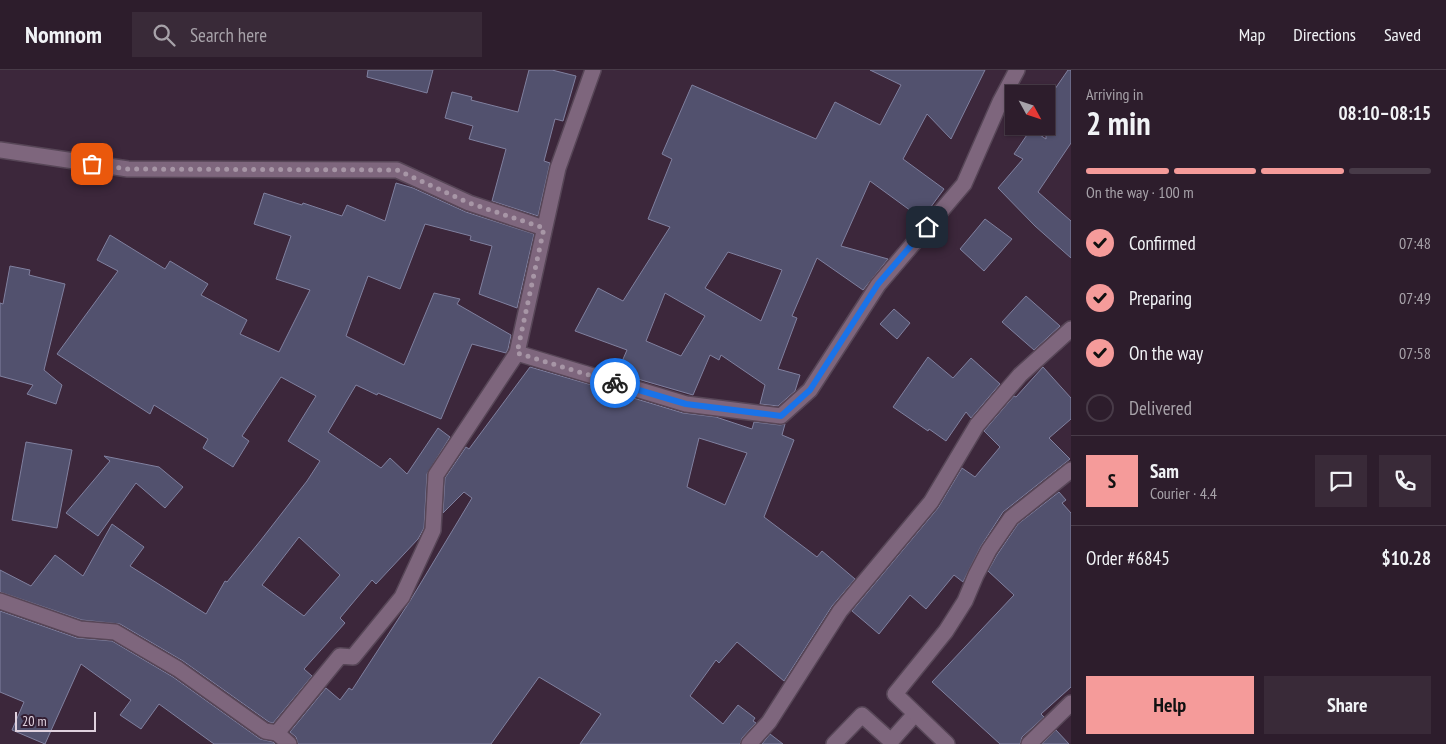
<!DOCTYPE html>
<html lang="en">
<head>
<meta charset="utf-8">
<style>
	body { margin:0; font-family:"PT Sans Narrow",sans-serif; background:#392a38; color:#f1f3f6; height:100vh; display:flex; flex-direction:column; font-size:19px; white-space:nowrap }
	* { box-sizing:border-box; margin:0 }
	p { font-size:16px; color:#a7a2a9 }
	.icon { flex:none; width:28px; height:28px; fill:none; stroke:currentColor; stroke-width:2; stroke-linecap:round; stroke-linejoin:round }
	.map { position:relative; flex:1; overflow:hidden }
	.side { display:flex; flex-direction:column; background:#2d1d2c; width:375px }
	.side>* { flex:none }
	.needle { width:32px; rotate:130deg }
	.controls { position:absolute; left:1005px; top:15px; display:grid; gap:10px }
	.controls a { display:grid; place-items:center; width:50px; height:50px; border-radius:0px; background:#2d1d2c; box-shadow:0 1px 4px #0004,0 0 0 1px #483b48; font-size:25px }
	.scale { position:absolute; left:15px; bottom:12px; width:81px; box-sizing:border-box; padding-left:5px; border:2px solid #e0d2df; border-top:0; font-size:14px; line-height:18px; white-space:nowrap; color:#e0d2df; -webkit-text-stroke:4px #321d31; paint-order:stroke }
	.pin { position:absolute; display:grid; place-items:center; width:42px; height:42px; color:#fff; margin:-21px; border-radius:10px; box-shadow:0 2px 8px #0006 }
	.courier { position:absolute; display:grid; place-items:center; width:50px; height:50px; margin:-25px; border:4px solid #1a73e8; border-radius:50%; background:#fff; color:#222; box-shadow:0 1px 6px #0007 }
	.head em { font-style:normal; font-weight:700 }
	.head div { display:flex; flex-direction:column-reverse }
	.head { display:flex; align-items:center; justify-content:space-between; height:85px; padding:0 15px }
	h1 { font-size:32px; font-weight:700; line-height:38px }
	.bar { display:grid; grid-template-columns:repeat(4,1fr); gap:8px 5px; align-content:center; height:60px; padding:0 15px }
	.bar i { height:6px; border-radius:4px; background:#483b48 }
	.bar .selected { background:#f59b9a }
	.bar p { grid-column:span 4 }
	.line { display:flex; align-items:center; gap:12px; padding:0 15px; border-top:1px solid #483b48 }
	.line div { flex:1 }
	.round { display:grid; place-items:center; flex:none; width:52px; height:52px; border-radius:0px; background:#392a38 }
	ol { padding:0 15px; list-style:none }
	li { display:flex; align-items:center; gap:15px; height:55px }
	li p { margin-inline-start:auto }
	li .icon { padding:5px; border-radius:50%; background:#f59b9a; color:#111; stroke-width:4 }
	li:last-child { color:#a7a2a9 }
	li i { width:28px; height:28px; border:2px solid #483b48; border-radius:50% }
	.primary-button { display:flex; gap:10px; margin-top:auto; padding:10px 15px }
	.primary-button a { flex:1; height:58px; border-radius:0px; background:#f59b9a; color:#111; font-size:20px; font-weight:700; line-height:58px; text-align:center }
	.primary-button a+a { background:#392a38; color:#f1f3f6 }
	header { display:flex; align-items:center; gap:30px; box-sizing:border-box; height:70px; padding:0 25px; background:#2d1d2c; border-bottom:1px solid #483b48 }
	header strong { font-size:24px }
	nav { display:flex; gap:28px; margin-inline-start:auto; font-size:18px }
	.search { width:350px; height:45px; background:#392a38; display:flex; align-items:center; gap:12px; box-sizing:border-box; padding:0 18px; border-radius:0px; color:#a7a2a9; font-size:19px }
	main { display:flex; flex:1; min-height:0 }
	.map>svg:first-child { display:block }
	.building { fill:#52516e; stroke:#80809f; fill-rule:evenodd }
	.lines { fill:none; stroke-linecap:round; stroke-linejoin:round }
	.street-casing { stroke:#574657; stroke-width:18 }
	.street { stroke:#7e667d; stroke-width:15 }
	.done { stroke:#a796a6; stroke-width:5; stroke-dasharray:0 9 }
	.route { stroke:#1a73e8; stroke-width:6 }
</style>
</head>
<body>
<header>
<strong>Nomnom</strong>
<div class="search"><svg class="icon" aria-label="search" viewBox="0 0 24 24"><circle cx="10" cy="10" r="6"/><path d="M15 15l6 6"/></svg>Search here</div>
<nav><a>Map</a><a>Directions</a><a>Saved</a></nav>
</header>
<main>
<div class="map">
<svg width="1071" height="674" viewBox="0 0 1071 674">
	<rect width="100%" height="100%" fill="#3c273b"/>
	<g class="building">
		<path d="M 368,0 L 433,0 L 427,23 L 367,7 Z"/>
		<path d="M 529,0 L 552,0 L 576,6 L 563,51 L 555,49 L 544,91 L 550,93 L 538,146 L 492,131 L 506,79 L 469,69 L 473,56 L 445,48 L 452,22 L 472,27 L 471,30 L 518,42 Z"/>
		<path d="M 870,0 L 985,0 L 951,69 L 927,44 L 903,89 L 944,119 L 922,149 L 870,111 L 841,176 L 888,189 L 863,220 L 817,188 L 792,246 L 797,248 L 778,299 L 800,305 L 795,321 L 778,336 L 760,334 L 765,315 L 721,285 L 719,290 L 710,285 L 693,325 L 617,303 L 627,280 L 575,261 L 598,218 L 623,231 L 670,157 L 648,149 L 672,89 L 662,84 L 692,15 L 816,69 L 835,32 L 880,55 L 901,15 ZM 728,182 L 782,200 L 761,251 L 705,218 ZM 665,223 L 705,246 L 681,286 L 646,271 Z"/>
		<path d="M 1068,0 L 1071,0 L 1071,73 L 1038,122 L 1071,151 L 1071,188 L 1035,156 L 998,118 L 1023,89 L 1014,84 L 1031,59 L 1046,69 L 1046,32 Z"/>
		<path d="M 396,113 L 413,118 L 466,142 L 534,164 L 517,238 L 479,224 L 492,176 L 470,170 L 471,166 L 425,154 L 400,219 L 368,206 L 346,266 L 404,295 L 434,223 L 460,229 L 457,234 L 511,265 L 508,279 L 506,283 L 472,274 L 441,349 L 378,323 L 377,325 L 356,315 L 328,362 L 381,398 L 390,388 L 407,404 L 438,358 L 450,367 L 427,404 L 424,458 L 418,469 L 376,514 L 372,510 L 340,548 L 345,553 L 304,599 L 312,606 L 273,653 L 269,652 L 183,591 L 120,554 L 82,550 L 0,522 L 0,500 L 31,516 L 55,485 L 83,506 L 112,454 L 144,477 L 130,496 L 206,544 L 225,511 L 227,512 L 261,470 L 307,411 L 320,391 L 288,371 L 316,326 L 281,307 L 242,366 L 249,371 L 233,397 L 203,378 L 208,369 L 154,335 L 150,344 L 57,284 L 118,201 L 97,190 L 110,165 L 165,199 L 170,191 L 208,214 L 201,225 L 247,250 L 240,264 L 279,282 L 310,220 L 276,209 L 291,166 L 254,154 L 264,123 L 302,135 L 303,133 L 342,146 L 347,135 L 385,151 ZM 299,467 L 340,505 L 304,546 L 262,515 Z"/>
		<path d="M 985,149 L 1012,169 L 984,201 L 960,179 Z"/>
		<path d="M 10,196 L 30,200 L 29,205 L 65,214 L 44,300 L 62,315 L 56,334 L 27,324 L 33,315 L 0,306 L 0,233 L 3,234 Z"/>
		<path d="M 1026,226 L 1060,256 L 1034,280 L 1002,252 Z"/>
		<path d="M 894,239 L 910,253 L 897,269 L 880,254 Z"/>
		<path d="M 928,287 L 953,308 L 971,288 L 1000,314 L 971,348 L 966,342 L 946,371 L 929,359 L 928,361 L 893,337 Z"/>
		<path d="M 530,297 L 602,318 L 609,322 L 610,321 L 683,343 L 716,347 L 752,359 L 754,352 L 780,355 L 785,354 L 782,365 L 794,370 L 764,447 L 817,487 L 822,481 L 855,509 L 832,536 L 784,611 L 737,572 L 719,593 L 716,590 L 690,626 L 723,654 L 738,635 L 755,648 L 753,651 L 756,653 L 742,668 L 740,674 L 580,674 L 601,644 L 539,607 L 491,674 L 298,674 L 296,667 L 290,662 L 326,618 L 340,630 L 349,618 L 352,620 L 410,531 L 472,428 L 464,422 L 443,443 L 445,408 L 466,377 L 469,379 ZM 699,368 L 747,383 L 725,435 L 687,417 Z"/>
		<path d="M 1043,297 L 1071,328 L 1071,349 L 1049,368 L 1070,389 L 1003,442 L 981,476 L 963,512 L 954,505 L 926,539 L 910,525 L 879,564 L 852,541 L 938,438 L 962,398 L 975,407 L 1000,377 L 984,361 L 1014,326 L 1016,327 Z"/>
		<path d="M 26,372 L 72,380 L 57,458 L 12,450 Z"/>
		<path d="M 104,386 L 159,397 L 183,417 L 165,438 L 136,413 L 98,466 L 66,443 L 110,391 Z"/>
		<path d="M 1059,422 L 1066,430 L 1062,433 L 1071,443 L 1071,617 L 1041,644 L 1044,647 L 1022,667 L 1020,674 L 1000,674 L 932,612 L 1014,525 L 988,501 L 997,485 L 1018,454 Z"/>
		<path d="M 0,541 L 77,568 L 112,571 L 173,607 L 260,669 L 273,672 L 275,674 L 214,674 L 159,634 L 141,659 L 120,645 L 131,630 L 81,594 L 45,674 L 12,660 L 24,632 L 0,622 Z"/>
		<path d="M 1056,660 L 1069,674 L 1042,674 Z"/>
		<path d="M 770,664 L 783,674 L 762,674 Z"/>
	</g>
	<g class="lines">
		<g class="street-casing">
			<g id="street">
				<path d="M 0,80 L 128,99 L 397,100 L 469,133 L 544,158"/>
				<path d="M 517,283 L 686,334 L 781,346 L 810,320 L 878,215 L 964,114 L 1000,32 L 1017,0"/>
				<path d="M 0,531 L 80,559 L 115,562 L 178,599 L 265,661 L 277,663 L 340,586 L 353,587 L 402,527 L 433,460 L 436,405 L 517,283 L 558,98 L 593,0"/>
				<path d="M 277,663 L 289,674"/>
				<path d="M 749,674 L 769,652 L 840,541 L 931,432 L 977,355 L 1020,305 L 1071,259"/>
				<path d="M 834,674 L 862,645 L 891,671 L 915,644"/>
				<path d="M 947,674 L 895,624 L 946,561 L 965,531 L 976,505 L 989,480 L 1011,448 L 1071,400"/>
				<path d="M 1029,674 L 1071,633"/>
			</g>
		</g>
		<use href="#street" class="street"/>
	</g>
	<g class="lines">
		<path class="done" d="M 92,94 L 128,99 L 397,100 L 469,133 L 544,158 L 517,283 L 615,313"/>
		<path class="route" d="M 615,313 L 686,334 L 781,346 L 810,320 L 878,214 L 927,157"/>
	</g>
</svg>
<div class="controls">
<a><svg class="needle" viewBox="-14 -14 28 28"><path d="M0-13l5 13h-10z" fill="#e53935"/><path d="M0 13l5-13h-10z" fill="#a7a2a9"/></svg></a>
</div>
<div class="scale">20 m</div>
<div class="pin" style="left:92px;top:94px;background:#ea580c"><svg class="icon" aria-label="bag" viewBox="0 0 24 24"><path d="M5 8h14l-1 12H6zM9 8a3 3 0 0 1 6 0"/></svg></div>
<div class="pin" style="left:927px;top:157px;background:#1f2937"><svg class="icon" aria-label="home" viewBox="0 0 24 24"><path d="M3 11l9-7 9 7M6 9v11h12V9"/></svg></div>
<div class="courier" style="left:615px;top:313px"><svg class="icon" aria-label="bike" viewBox="0 0 24 24"><circle cx="6" cy="16" r="4"/><circle cx="18" cy="16" r="4"/><path d="M6 16l4-8h5l3 8M10 8l3 8H6M13 5h3"/></svg></div>
</div>
<section class="side">
<div class="head"><div><h1>2 min</h1><p>Arriving in</p></div><em>08:10–08:15</em></div>
<div class="bar"><i class="selected"></i><i class="selected"></i><i class="selected"></i><i></i><p>On the way · 100 m</p></div>
<ol>
<li><svg class="icon" aria-label="check" viewBox="0 0 24 24"><path d="M5 12l5 5 9-10"/></svg>Confirmed<p>07:48</p></li>
<li><svg class="icon" aria-label="check" viewBox="0 0 24 24"><path d="M5 12l5 5 9-10"/></svg>Preparing<p>07:49</p></li>
<li><svg class="icon" aria-label="check" viewBox="0 0 24 24"><path d="M5 12l5 5 9-10"/></svg>On the way<p>07:58</p></li>
<li><i></i>Delivered</li>
</ol>
<div class="line" style="height:90px"><b class="round" style="background:#f59b9a;color:#111">S</b><div><b>Sam</b><p>Courier · 4.4</p></div><a class="round"><svg class="icon" aria-label="chat" viewBox="0 0 24 24"><path d="M4 5h16v11H9l-5 4z"/></svg></a><a class="round"><svg class="icon" aria-label="phone" viewBox="0 0 24 24"><path d="M5 4h4l2 5-3 2q2 4 5 5l2-3 5 2v4C11 20 4 13 5 4z"/></svg></a></div>
<div class="line" style="height:65px"><div>Order #6845</div><b>$10.28</b></div>
<div class="primary-button"><a>Help</a><a>Share</a></div>
</section>
</main>
</body>
</html>
